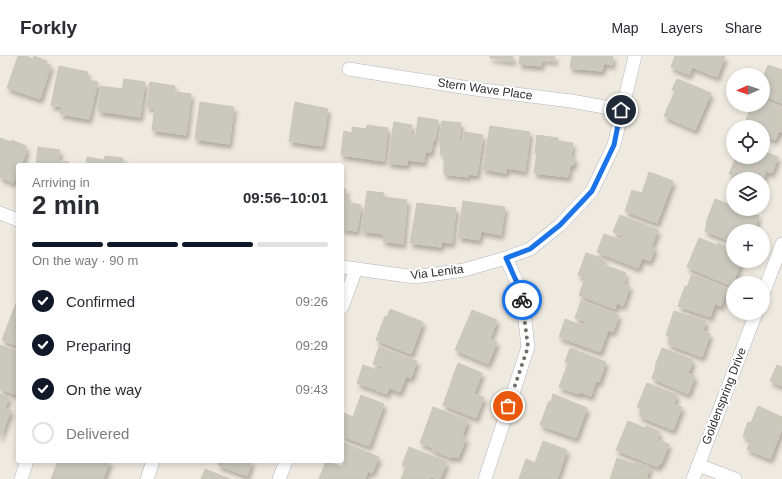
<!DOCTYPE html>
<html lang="en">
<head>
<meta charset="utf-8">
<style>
	body { margin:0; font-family:Arial,sans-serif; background:#f2f2f3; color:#2b2b33; height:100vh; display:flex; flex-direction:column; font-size:15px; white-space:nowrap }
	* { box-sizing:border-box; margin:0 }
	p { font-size:13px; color:#7c7c81 }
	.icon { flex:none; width:22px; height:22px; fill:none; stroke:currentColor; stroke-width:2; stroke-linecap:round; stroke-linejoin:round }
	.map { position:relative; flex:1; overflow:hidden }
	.side { position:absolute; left:16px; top:107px; width:328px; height:300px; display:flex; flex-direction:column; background:#fff; border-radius:4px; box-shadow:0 2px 6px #0003 }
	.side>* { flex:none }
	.needle { width:26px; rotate:268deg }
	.controls { position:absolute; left:726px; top:12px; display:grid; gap:8px }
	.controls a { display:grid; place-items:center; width:44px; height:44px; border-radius:50%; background:#fff; box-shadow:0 2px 6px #0003; font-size:20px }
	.pin { position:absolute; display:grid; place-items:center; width:34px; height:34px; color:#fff; margin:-17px; border:2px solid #fff; border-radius:50%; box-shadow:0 1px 4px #0007 }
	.courier { position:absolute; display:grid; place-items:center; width:40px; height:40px; margin:-20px; border:3px solid #1a73e8; border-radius:50%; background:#fff; color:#222; box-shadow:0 1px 5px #0007 }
	.head em { font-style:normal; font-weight:700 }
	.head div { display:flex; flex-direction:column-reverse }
	.head { display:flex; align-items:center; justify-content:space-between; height:68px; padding:0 16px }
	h1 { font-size:26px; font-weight:700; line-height:30px }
	.bar { display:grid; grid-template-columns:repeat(4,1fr); gap:6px 4px; align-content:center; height:48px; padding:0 16px }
	.bar i { height:5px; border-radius:3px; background:#e1e1e2 }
	.bar .on { background:#111827 }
	.bar p { grid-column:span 4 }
	ol { padding:0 16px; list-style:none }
	li { display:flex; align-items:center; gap:12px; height:44px }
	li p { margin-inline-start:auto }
	li .icon { padding:4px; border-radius:50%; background:#111827; color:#fff; stroke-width:4 }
	li:last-child { color:#7c7c81 }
	li i { width:22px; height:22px; border:2px solid #e1e1e2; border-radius:50% }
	header { display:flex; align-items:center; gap:24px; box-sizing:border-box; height:56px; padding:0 20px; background:#fff; border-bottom:1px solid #e1e1e2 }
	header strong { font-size:19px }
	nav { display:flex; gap:22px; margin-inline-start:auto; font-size:14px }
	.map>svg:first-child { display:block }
	.building { fill:#cbc8be; stroke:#cbc7b9; filter:url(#shadow) }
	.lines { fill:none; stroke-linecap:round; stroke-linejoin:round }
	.minor-casing { stroke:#b3b4c1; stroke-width:14 }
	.minor { stroke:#fff; stroke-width:13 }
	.done { stroke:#716f6c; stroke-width:4; stroke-dasharray:0 7.2 }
	.route { stroke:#1a73e8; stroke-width:5 }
	.labels { text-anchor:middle; stroke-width:4; stroke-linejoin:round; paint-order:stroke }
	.street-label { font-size:12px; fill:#2d2d2d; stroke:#fff }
</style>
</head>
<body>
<header>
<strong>Forkly</strong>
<nav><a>Map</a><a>Layers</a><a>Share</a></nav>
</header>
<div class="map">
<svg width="782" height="423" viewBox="0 0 782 423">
	<defs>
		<filter id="shadow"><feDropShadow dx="2.5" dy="4.5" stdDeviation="2" flood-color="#0004"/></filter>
	</defs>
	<rect width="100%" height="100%" fill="#efeae0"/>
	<g class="building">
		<path d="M 18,0 L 26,0 L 33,3 L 34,0 L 47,5 L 46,8 L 51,9 L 40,43 L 7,32 Z"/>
		<path d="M 490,0 L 513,0 L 513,5 L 490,2 Z"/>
		<path d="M 520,0 L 555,0 L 555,5 L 542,3 L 541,10 L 519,8 Z"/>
		<path d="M 572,0 L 613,0 L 612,9 L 604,7 L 602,15 L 570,12 Z"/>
		<path d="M 675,0 L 725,0 L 717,21 L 692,11 L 689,19 L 671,11 Z"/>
		<path d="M 768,9 L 782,14 L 782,47 L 763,40 L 763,21 Z"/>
		<path d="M 59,10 L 88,16 L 86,23 L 98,26 L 89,63 L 60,58 L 62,51 L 51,49 Z"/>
		<path d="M 124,23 L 145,26 L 140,61 L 98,55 L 101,30 L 122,33 Z"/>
		<path d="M 677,23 L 711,37 L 695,74 L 664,60 L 675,35 L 672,34 Z"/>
		<path d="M 150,26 L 175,30 L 174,36 L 191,38 L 186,79 L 152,74 L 155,52 L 147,51 Z"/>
		<path d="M 763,44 L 782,52 L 782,76 L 779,75 L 775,84 L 763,79 L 763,71 L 743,71 L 752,49 L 763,49 Z"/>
		<path d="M 200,46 L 234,51 L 229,88 L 195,83 Z"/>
		<path d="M 295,46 L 328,53 L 322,90 L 289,85 Z"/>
		<path d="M 418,61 L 438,64 L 435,84 L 433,84 L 431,96 L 425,96 L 424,106 L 407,104 L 407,109 L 388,107 L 394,66 L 412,69 L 411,79 L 416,80 Z"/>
		<path d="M 442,65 L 461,67 L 459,84 L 463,85 L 464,76 L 483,79 L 477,119 L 468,118 L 468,121 L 444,118 L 444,98 L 440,98 L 441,86 L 439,86 Z"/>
		<path d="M 367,69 L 388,72 L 384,105 L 341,99 L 344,75 L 352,77 L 352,71 L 366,73 Z"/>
		<path d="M 490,70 L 530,76 L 525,115 L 506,112 L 506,117 L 483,113 Z"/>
		<path d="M 537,79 L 558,82 L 558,85 L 573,87 L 571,99 L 575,103 L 574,108 L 570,110 L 568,121 L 534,117 L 537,97 L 535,97 Z"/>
		<path d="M 0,82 L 11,86 L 12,84 L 26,90 L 25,93 L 27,94 L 21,109 L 18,109 L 18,116 L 13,127 L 0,121 Z"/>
		<path d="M 38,91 L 60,94 L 59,105 L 69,106 L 68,109 L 36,109 Z"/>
		<path d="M 763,95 L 778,101 L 772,117 L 766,115 L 763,123 L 742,123 L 729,118 L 736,101 L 763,101 Z"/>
		<path d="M 105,100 L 123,102 L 122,109 L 86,109 L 87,101 L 104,104 Z"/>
		<path d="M 649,116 L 673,125 L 657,167 L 625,155 L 632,134 L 642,137 Z"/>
		<path d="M 342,133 L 346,133 L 345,143 L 351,144 L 350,147 L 361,149 L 357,175 L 342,173 Z"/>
		<path d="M 367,135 L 384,137 L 384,141 L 407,144 L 403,188 L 383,185 L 384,178 L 362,175 Z"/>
		<path d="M 715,143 L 733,150 L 733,153 L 741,153 L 759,160 L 753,175 L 744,173 L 743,175 L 731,176 L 728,184 L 705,175 L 707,168 L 706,167 Z"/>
		<path d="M 463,145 L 505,151 L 501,179 L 481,175 L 479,184 L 458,181 Z"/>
		<path d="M 417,147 L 456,152 L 452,187 L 441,186 L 441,191 L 410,187 Z"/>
		<path d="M 620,159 L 658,174 L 651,191 L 655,192 L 650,205 L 642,202 L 638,212 L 597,196 L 604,178 L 621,184 L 623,180 L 613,176 Z"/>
		<path d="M 699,182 L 717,189 L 718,187 L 732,193 L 729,201 L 733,203 L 733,205 L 741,206 L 733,227 L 731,226 L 729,229 L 687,211 Z"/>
		<path d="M 586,197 L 604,203 L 602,208 L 626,217 L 624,222 L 626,222 L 624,228 L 630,230 L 623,250 L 617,247 L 615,253 L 579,239 L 585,222 L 578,219 Z"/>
		<path d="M 692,218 L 727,232 L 721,250 L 715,248 L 710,261 L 678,250 L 685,230 L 687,231 Z"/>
		<path d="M 18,242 L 18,290 L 2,284 Z"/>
		<path d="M 581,245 L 619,259 L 613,276 L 608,274 L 600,296 L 559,281 L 565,263 L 583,270 L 585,265 L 575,262 Z"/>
		<path d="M 390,253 L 423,266 L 411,298 L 376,284 L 385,260 L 387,261 Z"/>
		<path d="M 472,254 L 497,264 L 490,283 L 497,286 L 488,308 L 455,294 Z"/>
		<path d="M 674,255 L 692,261 L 692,260 L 706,265 L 703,275 L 710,278 L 702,301 L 668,288 L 670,281 L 666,279 Z"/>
		<path d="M 0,289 L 18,296 L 18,336 L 17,339 L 0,333 Z"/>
		<path d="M 379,291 L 417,305 L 411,322 L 406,320 L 400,336 L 389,332 L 387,338 L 357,327 L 363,309 L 380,315 L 382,311 L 373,308 Z"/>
		<path d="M 570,292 L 606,306 L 599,326 L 596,325 L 591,340 L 580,336 L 579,338 L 559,331 L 568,308 L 565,306 Z"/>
		<path d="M 662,292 L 693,304 L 689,316 L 686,314 L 685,316 L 695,320 L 688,338 L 652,322 L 656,311 L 655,310 Z"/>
		<path d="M 458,307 L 482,317 L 474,338 L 484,341 L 476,362 L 443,349 Z"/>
		<path d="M 777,309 L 782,311 L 782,330 L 770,325 Z"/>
		<path d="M 647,327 L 677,339 L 674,348 L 682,351 L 673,374 L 639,360 L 642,353 L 637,351 Z"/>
		<path d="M 0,338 L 9,341 L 5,352 L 11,354 L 0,382 Z"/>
		<path d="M 553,338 L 587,352 L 576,382 L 540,369 L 549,345 L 551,346 Z"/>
		<path d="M 361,339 L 384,348 L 369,390 L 342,380 L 342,363 L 344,357 L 353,361 Z"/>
		<path d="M 758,350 L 782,361 L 782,373 L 770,403 L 747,393 L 751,384 L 743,380 L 748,366 L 751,367 Z"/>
		<path d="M 433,351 L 468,364 L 462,380 L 466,382 L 458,402 L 453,400 L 452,402 L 432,394 L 433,392 L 420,387 Z"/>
		<path d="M 628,365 L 645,372 L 646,370 L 660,376 L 657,383 L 669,388 L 661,408 L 659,407 L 658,411 L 616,394 Z"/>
		<path d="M 543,385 L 567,394 L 557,423 L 519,423 L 526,403 L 535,407 Z"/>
		<path d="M 342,386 L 379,401 L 372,417 L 368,415 L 365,423 L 319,423 L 326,405 L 343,411 L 344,407 L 340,405 L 342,405 Z"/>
		<path d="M 409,391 L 447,406 L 440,423 L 431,421 L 430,423 L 401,423 L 406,411 L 402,409 Z"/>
		<path d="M 617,402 L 634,408 L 635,406 L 650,411 L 646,422 L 650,423 L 610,423 Z"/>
		<path d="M 58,405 L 110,405 L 103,423 L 51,423 Z"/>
		<path d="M 219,405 L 252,405 L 247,420 L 218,409 Z"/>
		<path d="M 205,413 L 230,423 L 201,423 Z"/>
	</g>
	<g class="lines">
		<g class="minor-casing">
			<g id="minor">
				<path d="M 349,13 L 475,33 L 571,45 L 621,54"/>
				<path d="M 0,157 L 18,164"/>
				<path d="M 342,211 L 415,221 L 464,214 L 506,202 L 530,193 L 560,169 L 592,135 L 614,89 L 635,0"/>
				<path d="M 763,238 L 782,188"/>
				<path d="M 342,251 L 356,213"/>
				<path d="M 698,409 L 735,423"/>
				<path d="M 21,423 L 27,405"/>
				<path d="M 147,423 L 153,405"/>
				<path d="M 279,423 L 286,405"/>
				<path d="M 485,423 L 528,291 L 522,238 L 506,202"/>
				<path d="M 693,423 L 756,257"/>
			</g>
		</g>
		<use href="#minor" class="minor"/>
	</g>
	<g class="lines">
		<path class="done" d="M 508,350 L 528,291 L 522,244"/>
		<path class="route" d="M 522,244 L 522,238 L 506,202 L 530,193 L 560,169 L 592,135 L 614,89 L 621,54"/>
	</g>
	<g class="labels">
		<g class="street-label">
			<text transform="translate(485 33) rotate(8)" y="4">Stern Wave Place</text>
			<text transform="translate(437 216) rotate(-7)" y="4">Via Lenita</text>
			<text transform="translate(724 340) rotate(-69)" y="4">Goldenspring Drive</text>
		</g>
	</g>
</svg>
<div class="controls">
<a><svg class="needle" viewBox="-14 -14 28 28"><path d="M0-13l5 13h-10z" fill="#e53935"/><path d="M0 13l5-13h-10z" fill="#7c7c81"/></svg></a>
<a><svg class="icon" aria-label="locate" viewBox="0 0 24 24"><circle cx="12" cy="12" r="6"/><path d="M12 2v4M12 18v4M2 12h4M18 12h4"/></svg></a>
<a><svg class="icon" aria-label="layers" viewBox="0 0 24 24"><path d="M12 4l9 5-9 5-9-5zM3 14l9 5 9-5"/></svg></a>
<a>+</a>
<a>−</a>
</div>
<div class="pin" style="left:508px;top:350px;background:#ea580c"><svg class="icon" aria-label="bag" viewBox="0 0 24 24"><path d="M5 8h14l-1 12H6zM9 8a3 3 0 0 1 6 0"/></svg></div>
<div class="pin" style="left:621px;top:54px;background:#1f2937"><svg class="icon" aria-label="home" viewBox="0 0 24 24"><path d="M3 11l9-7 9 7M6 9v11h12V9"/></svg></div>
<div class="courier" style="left:522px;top:244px"><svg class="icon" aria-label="bike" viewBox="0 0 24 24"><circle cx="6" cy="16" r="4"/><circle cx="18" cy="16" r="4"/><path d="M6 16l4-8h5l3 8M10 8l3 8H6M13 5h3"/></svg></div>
<section class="side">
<div class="head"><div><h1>2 min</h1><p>Arriving in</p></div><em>09:56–10:01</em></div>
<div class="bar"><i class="on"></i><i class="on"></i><i class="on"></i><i></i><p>On the way · 90 m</p></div>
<ol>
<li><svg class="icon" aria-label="check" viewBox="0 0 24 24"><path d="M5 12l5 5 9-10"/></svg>Confirmed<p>09:26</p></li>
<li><svg class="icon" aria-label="check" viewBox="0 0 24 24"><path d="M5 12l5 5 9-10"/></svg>Preparing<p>09:29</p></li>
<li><svg class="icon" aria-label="check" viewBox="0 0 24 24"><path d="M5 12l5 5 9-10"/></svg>On the way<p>09:43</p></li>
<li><i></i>Delivered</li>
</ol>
</section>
</div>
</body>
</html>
